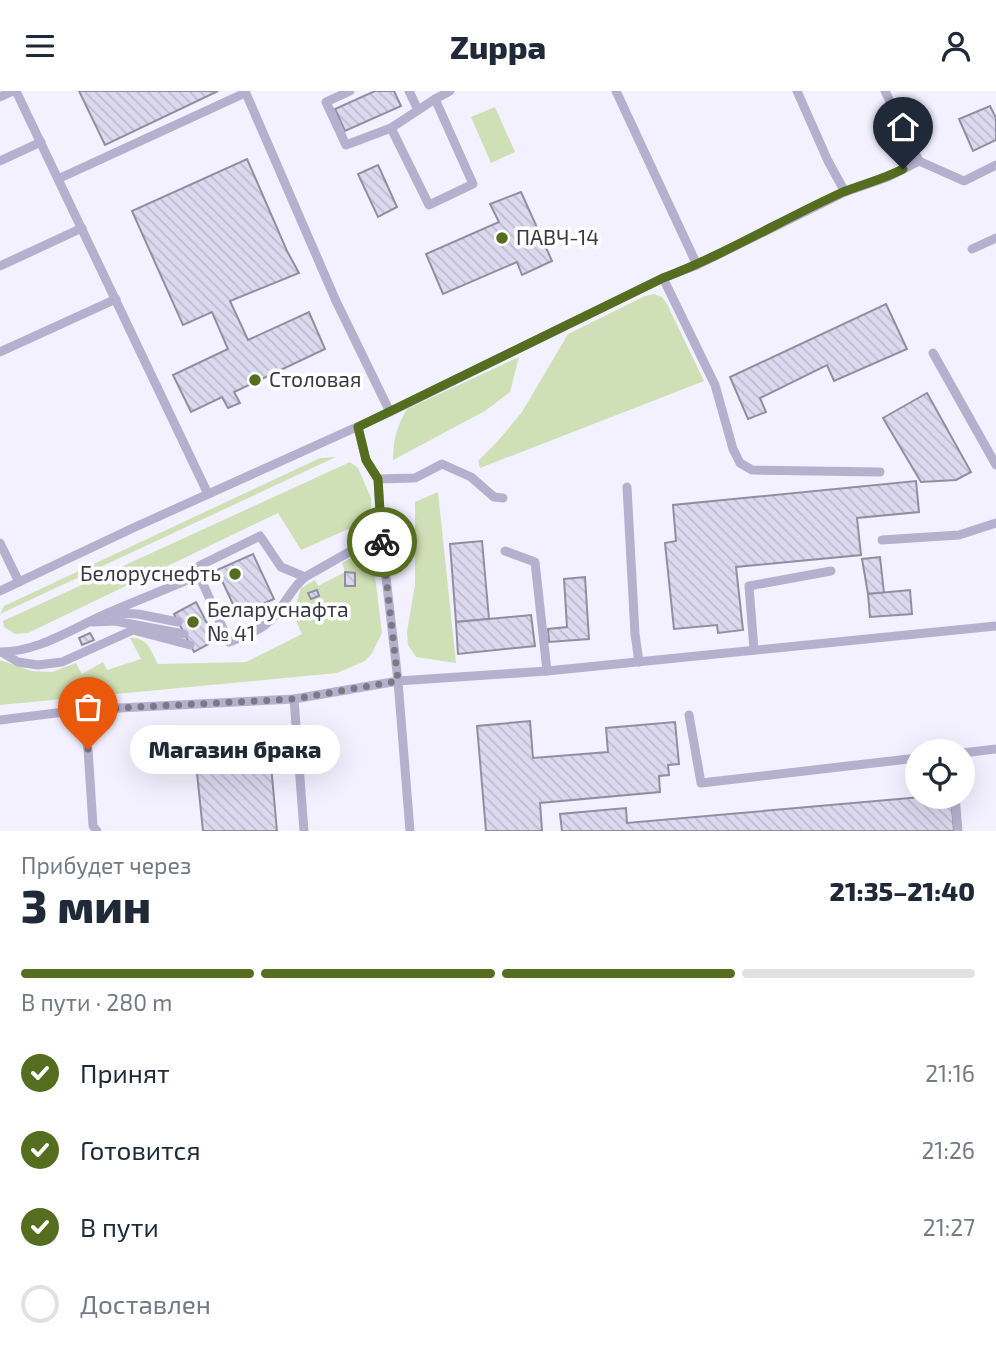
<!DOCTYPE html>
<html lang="ru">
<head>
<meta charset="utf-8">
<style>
	body { margin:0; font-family:"Exo 2",sans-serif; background:#f2f2f3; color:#1f2937; height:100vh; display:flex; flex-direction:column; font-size:26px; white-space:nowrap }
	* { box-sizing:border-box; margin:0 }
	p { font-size:23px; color:#747a83 }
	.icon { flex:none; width:38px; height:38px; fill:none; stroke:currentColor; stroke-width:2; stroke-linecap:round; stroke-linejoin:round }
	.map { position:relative; height:740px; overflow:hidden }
	.drawer { display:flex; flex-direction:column; background:#fff; flex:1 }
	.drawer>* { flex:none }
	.buttons { position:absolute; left:905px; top:648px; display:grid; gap:14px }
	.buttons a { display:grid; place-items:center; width:70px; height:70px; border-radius:50%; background:#fff; box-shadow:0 7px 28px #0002; font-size:35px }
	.pin { position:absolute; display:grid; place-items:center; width:60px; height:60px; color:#fff; margin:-72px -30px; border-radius:50% 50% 50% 0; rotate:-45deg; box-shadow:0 0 7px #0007 }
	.pin .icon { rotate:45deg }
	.courier { position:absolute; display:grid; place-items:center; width:70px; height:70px; margin:-35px; border:5px solid #546d1e; border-radius:50%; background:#fff; color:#222; box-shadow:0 2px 9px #0007 }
	.bubble { position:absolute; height:49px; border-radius:24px; background:#fff; box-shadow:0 7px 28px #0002; font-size:23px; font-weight:800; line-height:49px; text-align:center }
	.head em { font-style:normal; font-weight:800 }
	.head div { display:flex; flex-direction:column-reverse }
	.head { display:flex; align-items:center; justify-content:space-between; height:119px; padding:0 21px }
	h1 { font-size:46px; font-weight:800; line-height:52px }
	.bar { display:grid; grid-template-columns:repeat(4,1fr); gap:10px 7px; align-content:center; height:84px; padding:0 21px }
	.bar i { height:9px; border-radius:5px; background:#e0e1e3 }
	.bar .active { background:#546d1e }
	.bar p { grid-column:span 4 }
	ol { padding:0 21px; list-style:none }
	li { display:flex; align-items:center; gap:21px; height:77px }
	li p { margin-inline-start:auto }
	li .icon { padding:7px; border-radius:50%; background:#546d1e; color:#fff; stroke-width:4 }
	li:last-child { color:#747a83 }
	li i { width:38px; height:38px; border:4px solid #e0e1e3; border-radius:50% }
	header { display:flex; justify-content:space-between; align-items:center; height:91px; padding:0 21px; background:#fff; font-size:32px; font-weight:800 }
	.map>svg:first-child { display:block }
	.grass { fill:#d0e0b6 }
	.building { fill:url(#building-back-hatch); stroke:#918ea3; stroke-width:2 }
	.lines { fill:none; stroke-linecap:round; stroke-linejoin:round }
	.lane { stroke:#b6b0cf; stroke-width:9 }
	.done { stroke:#7b7984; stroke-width:7; stroke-dasharray:0 12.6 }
	.route { stroke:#546d1e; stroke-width:9 }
	.poi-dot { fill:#546d1e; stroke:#fff; stroke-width:2.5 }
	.labels { text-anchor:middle; stroke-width:7; stroke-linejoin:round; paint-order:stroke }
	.poi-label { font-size:21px; fill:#3b3942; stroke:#fff; text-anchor:start }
</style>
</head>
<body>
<header><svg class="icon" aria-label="menu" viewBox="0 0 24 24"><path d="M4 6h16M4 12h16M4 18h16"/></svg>Zuppa<svg class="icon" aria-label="person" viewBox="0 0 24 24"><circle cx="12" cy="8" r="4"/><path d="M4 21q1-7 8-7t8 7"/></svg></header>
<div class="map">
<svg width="996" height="740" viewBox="0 0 996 740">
	<defs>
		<pattern id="building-back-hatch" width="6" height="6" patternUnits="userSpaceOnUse" patternTransform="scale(1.75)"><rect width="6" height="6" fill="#dcd9ef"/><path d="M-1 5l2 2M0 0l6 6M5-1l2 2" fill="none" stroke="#bebbce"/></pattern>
	</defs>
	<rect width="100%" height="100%" fill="#f3f1ff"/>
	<g class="grass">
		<path d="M 495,16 L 515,61 L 491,72 L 471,26 Z"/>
		<path d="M 654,203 L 662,206 L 667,213 L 704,290 L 480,377 L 478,370 L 497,351 L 522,321 L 568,243 L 645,205 Z"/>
		<path d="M 519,266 L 510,301 L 485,320 L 393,369 C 393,349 397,334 407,318 Z"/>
		<path d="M 336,366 L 0,523 L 4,515 L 320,367 Z"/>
		<path d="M 350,371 L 358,377 L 371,407 L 371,422 L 362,432 L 301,459 L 278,422 L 28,542 L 15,543 L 4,536 L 3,530 Z"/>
		<path d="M 438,401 L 456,572 L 416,566 L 408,554 L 407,541 L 415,494 L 415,411 Z"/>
		<path d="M 361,461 L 369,461 L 373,468 L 382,542 L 372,562 L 365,570 L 337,582 L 0,614 L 0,569 L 32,580 L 52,581 L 76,572 L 82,583 L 103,571 L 107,579 L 141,568 L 130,547 C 148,546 151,560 158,573 L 246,571 L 302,543 C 291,520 294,520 301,497 L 315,489 L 318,495 L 345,481 L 342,472 Z"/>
	</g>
	<g class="building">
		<path d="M 79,0 L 218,0 L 105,54 Z"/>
		<path d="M 375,0 L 394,0 L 401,15 L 345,40 L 335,18 Z"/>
		<path d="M 990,15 L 996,27 L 996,49 L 973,60 L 959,28 Z"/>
		<path d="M 247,68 L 287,160 L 299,182 L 230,210 L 248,249 L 309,221 L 325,258 L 234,301 L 240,312 L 228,317 L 222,306 L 191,321 L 173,284 L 228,258 L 212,221 L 183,234 L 132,120 Z"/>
		<path d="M 378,74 L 397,116 L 378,126 L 358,83 Z"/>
		<path d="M 521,101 L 552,170 L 522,184 L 517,171 L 443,203 L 426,163 L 499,131 L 490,113 Z"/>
		<path d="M 886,213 L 907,258 L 834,290 L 827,274 L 760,307 L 766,321 L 748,328 L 730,286 Z"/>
		<path d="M 927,302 L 971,381 L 956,389 L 921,391 L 883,327 Z"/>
		<path d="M 916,390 L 919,421 L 857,427 L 861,464 L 736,476 L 743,539 L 718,542 L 717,534 L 674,538 L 665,452 L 676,450 L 673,414 Z"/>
		<path d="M 482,450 L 489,528 L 456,531 L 450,453 Z"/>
		<path d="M 253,463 L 274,508 L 238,524 L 217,479 Z"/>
		<path d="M 880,466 L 884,502 L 868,503 L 862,468 Z"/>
		<path d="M 345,481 L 355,482 L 355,495 L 345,495 Z"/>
		<path d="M 585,486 L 589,548 L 549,551 L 548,538 L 567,536 L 564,488 Z"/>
		<path d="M 317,499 L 319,505 L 311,508 L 308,502 Z"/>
		<path d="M 910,499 L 912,523 L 870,526 L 868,503 Z"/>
		<path d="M 196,511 L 216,549 L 194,561 L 174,523 Z"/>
		<path d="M 531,524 L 535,555 L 458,563 L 456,531 Z"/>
		<path d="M 90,542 L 94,549 L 82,554 L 79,547 Z"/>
		<path d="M 530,630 L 533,667 L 608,661 L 606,637 L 675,631 L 679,673 L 668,674 L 669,684 L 659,685 L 660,701 L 540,712 L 542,740 L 486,740 L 477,635 Z"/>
		<path d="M 271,674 L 277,740 L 203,740 L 197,682 Z"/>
		<path d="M 933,705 L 951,705 L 954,740 L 562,740 L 560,723 L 626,717 L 627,732 Z"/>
	</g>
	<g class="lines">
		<g class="lane">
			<path d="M 16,0 L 208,403"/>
			<path d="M 245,0 L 336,210 L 390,321"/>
			<path d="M 350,0 L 326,11 L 346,54 L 391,37"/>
			<path d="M 409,0 L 418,19"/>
			<path d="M 616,0 L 697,174"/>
			<path d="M 797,0 L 828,70 L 845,101"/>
			<path d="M 885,0 L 919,70"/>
			<path d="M 0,6 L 13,0"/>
			<path d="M 435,8 L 473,93 L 429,114 L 391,37 L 435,8 L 450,0"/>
			<path d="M 0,70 L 41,51"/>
			<path d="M 58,88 L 245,2"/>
			<path d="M 972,158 L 996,147"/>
			<path d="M 0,175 L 82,137"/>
			<path d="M 663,187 L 715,294 L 733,358 L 740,372 L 752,379 L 880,381"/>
			<path d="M 0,261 L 116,208"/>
			<path d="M 933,262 L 996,374"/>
			<path d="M 358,336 L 366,369 L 378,388 L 381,443 L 398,590 L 410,740"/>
			<path d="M 378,388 L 415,387 L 442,373 L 471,386 L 494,406 L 503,407"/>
			<path d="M 627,396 L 635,543 L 639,571"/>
			<path d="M 882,449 L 959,444 L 996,432"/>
			<path d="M 0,452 L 19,491"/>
			<path d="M 505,460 L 535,471 L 547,580"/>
			<path d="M 199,484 L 199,475 L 260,445 L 281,476 L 305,486"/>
			<path d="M 0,500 L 133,437 L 390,321 L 663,187 L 697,174 L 845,101 L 888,86 L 919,70 L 964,90 L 996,74"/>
			<path d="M 114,522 L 138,523 L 178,531"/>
			<path d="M 93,531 L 115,530 L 184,543"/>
			<path d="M 214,545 L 225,542"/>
			<path d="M 754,559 L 749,495 L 831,480"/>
			<path d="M 0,561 C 39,561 73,537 108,522 C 138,509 169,497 199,484 L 229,551 C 241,546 254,542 265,534 C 282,521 289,499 305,486 L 381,443"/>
			<path d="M 3,562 L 18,571 L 38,574 L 62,571 L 133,539 L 190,554"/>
			<path d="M 294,608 L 304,740"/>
			<path d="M 80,619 L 88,658 L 93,735 L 97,740"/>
			<path d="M 689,624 L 701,692 L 917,667"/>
			<path d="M 0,629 L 80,619 L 294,608 L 398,590 L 547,580 L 996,535"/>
			<path d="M 962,662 L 996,658"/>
			<path d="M 955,705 L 958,740"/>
		</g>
	</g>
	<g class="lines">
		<path class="done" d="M 88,658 L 80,619 L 294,608 L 398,590 L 382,451"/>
		<path class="route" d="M 382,451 L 378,388 L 366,369 L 358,336 L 663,187 C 726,163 783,128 843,101 C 863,93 884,88 903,78"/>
	</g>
	<g class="poi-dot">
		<circle cx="502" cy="147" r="7"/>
		<circle cx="255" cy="289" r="7"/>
		<circle cx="235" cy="483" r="7"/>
		<circle cx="193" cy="531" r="7"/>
	</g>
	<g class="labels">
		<g class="poi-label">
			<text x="516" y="154">ПАВЧ-14</text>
			<text x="269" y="296">Столовая</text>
			<text x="221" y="490" text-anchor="end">Белоруснефть</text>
			<text x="207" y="526">Беларуснафта<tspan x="207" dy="24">№ 41</tspan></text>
		</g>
	</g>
</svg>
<div class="buttons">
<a><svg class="icon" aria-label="locate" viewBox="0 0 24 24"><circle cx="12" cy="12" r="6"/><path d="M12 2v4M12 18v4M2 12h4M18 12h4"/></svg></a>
</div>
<div class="pin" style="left:88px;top:658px;background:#ea580c"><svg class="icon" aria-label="bag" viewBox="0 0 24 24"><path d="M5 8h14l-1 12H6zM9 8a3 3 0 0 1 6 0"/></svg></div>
<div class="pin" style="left:903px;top:78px;background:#1f2937"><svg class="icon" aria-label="home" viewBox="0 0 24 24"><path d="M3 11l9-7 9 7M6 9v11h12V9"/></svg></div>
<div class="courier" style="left:382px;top:451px"><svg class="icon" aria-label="bike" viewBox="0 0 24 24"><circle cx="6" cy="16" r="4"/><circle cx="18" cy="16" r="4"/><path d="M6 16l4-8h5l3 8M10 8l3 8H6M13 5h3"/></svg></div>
<div class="bubble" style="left:130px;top:634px;width:210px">Магазин брака</div>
</div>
<section class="drawer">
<div class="head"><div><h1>3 мин</h1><p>Прибудет через</p></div><em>21:35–21:40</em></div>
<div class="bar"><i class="active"></i><i class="active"></i><i class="active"></i><i></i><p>В пути · 280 m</p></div>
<ol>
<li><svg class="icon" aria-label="check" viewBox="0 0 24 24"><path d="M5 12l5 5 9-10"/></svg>Принят<p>21:16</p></li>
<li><svg class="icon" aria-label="check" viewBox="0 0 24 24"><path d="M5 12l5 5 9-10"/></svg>Готовится<p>21:26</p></li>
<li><svg class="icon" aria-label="check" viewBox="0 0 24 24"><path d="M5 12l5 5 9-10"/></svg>В пути<p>21:27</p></li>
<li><i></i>Доставлен</li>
</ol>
</section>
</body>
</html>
